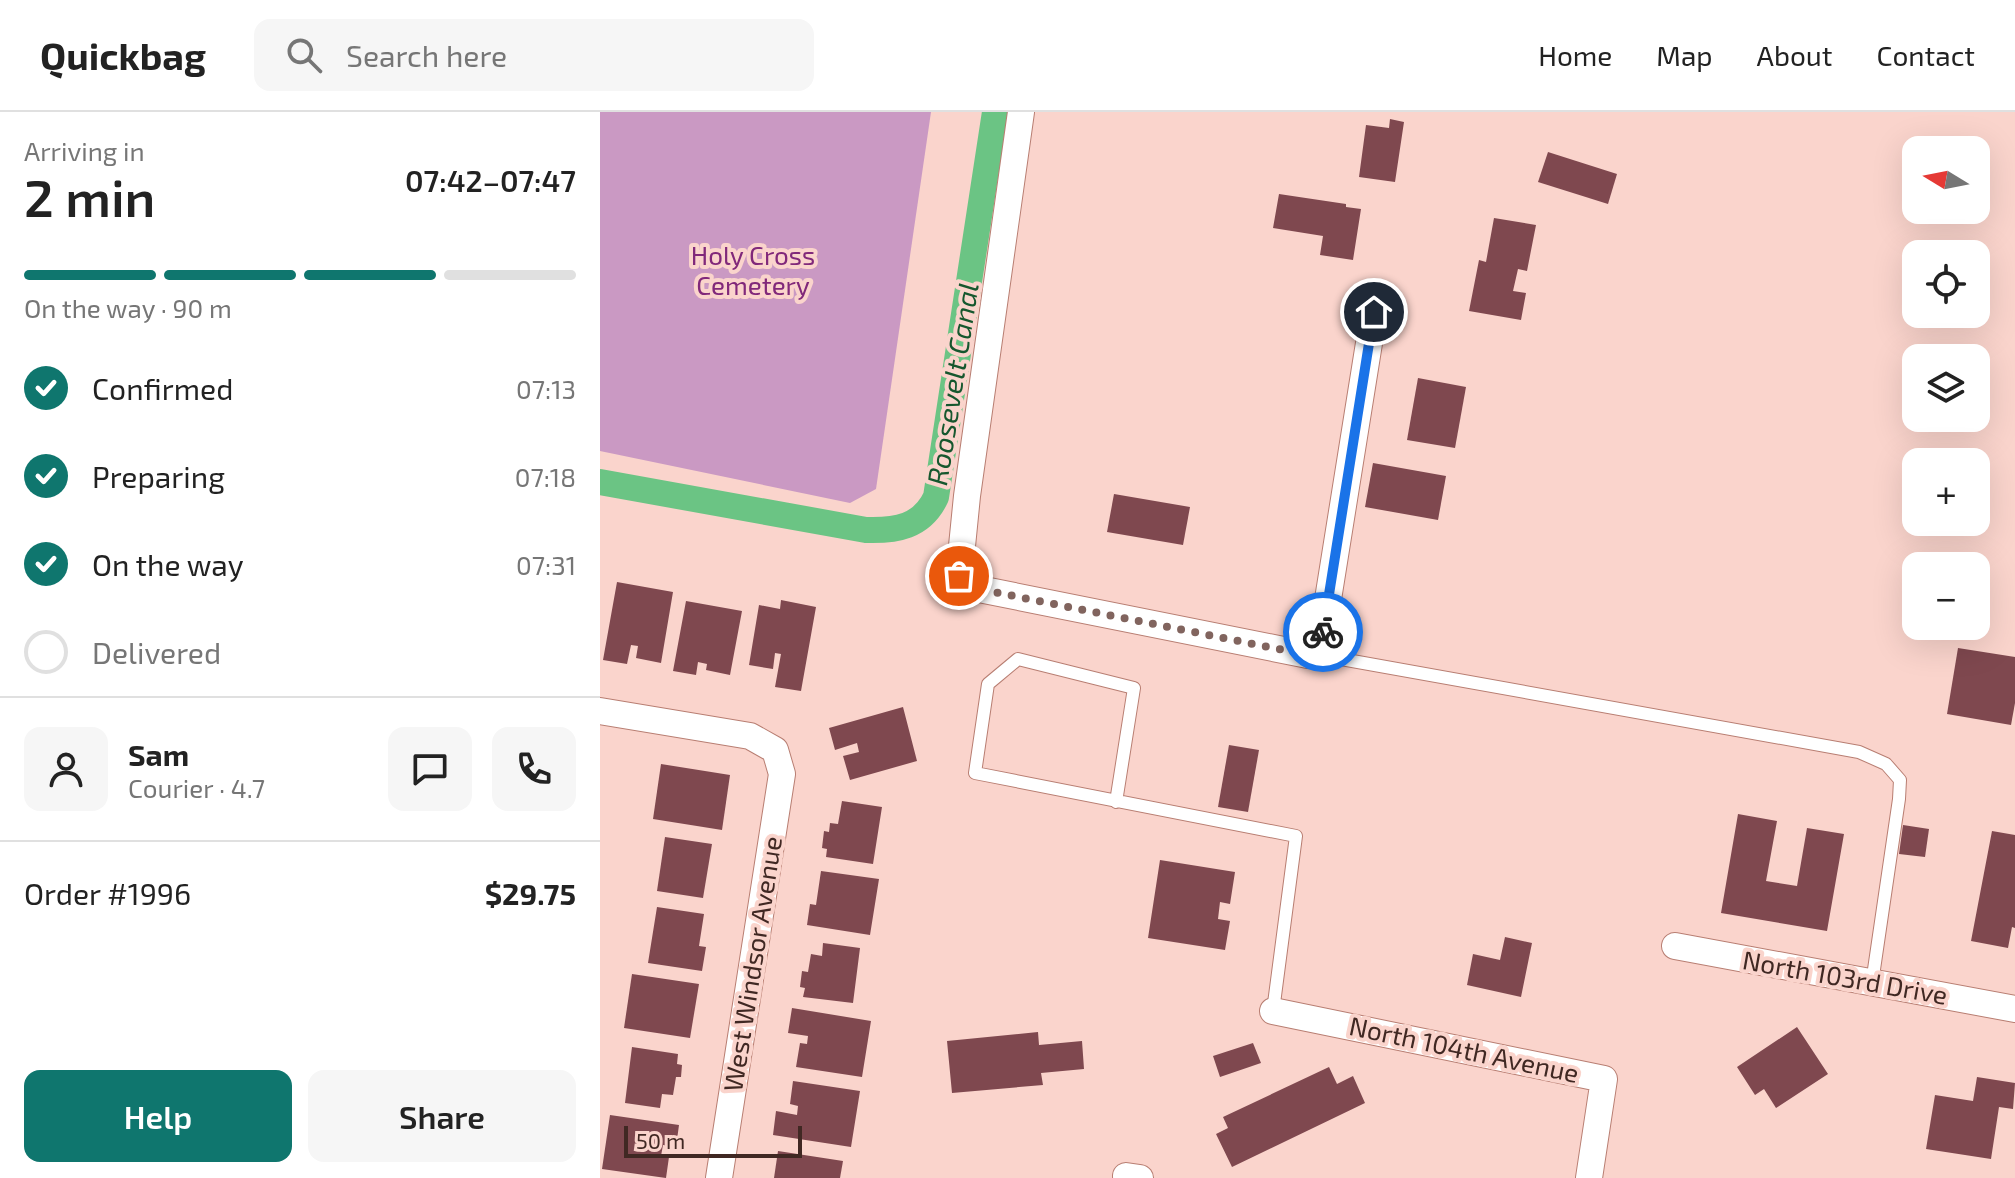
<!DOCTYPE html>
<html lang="en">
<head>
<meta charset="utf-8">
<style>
	body { margin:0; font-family:"Exo 2",sans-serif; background:#f6f6f6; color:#222; height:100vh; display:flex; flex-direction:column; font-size:30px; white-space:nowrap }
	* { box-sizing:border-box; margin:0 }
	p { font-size:26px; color:#767676 }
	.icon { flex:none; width:44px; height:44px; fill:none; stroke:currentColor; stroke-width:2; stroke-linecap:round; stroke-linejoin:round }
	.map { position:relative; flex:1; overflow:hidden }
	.sheet { display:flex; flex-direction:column; background:#fff; width:600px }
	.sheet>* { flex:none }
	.needle { width:52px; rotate:280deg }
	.controls { position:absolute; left:1302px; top:24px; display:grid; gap:16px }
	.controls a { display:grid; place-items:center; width:88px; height:88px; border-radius:16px; background:#fff; box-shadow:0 8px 32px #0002; font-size:40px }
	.scale { position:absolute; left:24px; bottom:20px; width:178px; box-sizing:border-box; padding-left:8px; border:4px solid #402823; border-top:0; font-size:22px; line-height:28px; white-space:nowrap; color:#402823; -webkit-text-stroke:6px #fad4cc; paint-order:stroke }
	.pin { position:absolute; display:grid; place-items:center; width:68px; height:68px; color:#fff; margin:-34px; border:4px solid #fff; border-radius:50%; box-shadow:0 2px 8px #0007 }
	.courier { position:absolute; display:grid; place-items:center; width:80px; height:80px; margin:-40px; border:6px solid #1a73e8; border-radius:50%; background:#fff; color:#222; box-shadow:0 2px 10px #0007 }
	.summary em { font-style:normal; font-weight:600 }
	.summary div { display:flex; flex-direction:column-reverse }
	.summary { display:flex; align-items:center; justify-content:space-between; height:136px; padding:0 24px }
	h1 { font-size:52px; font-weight:600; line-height:60px }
	.bar { display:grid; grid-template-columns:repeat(4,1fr); gap:12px 8px; align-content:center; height:96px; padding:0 24px }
	.bar i { height:10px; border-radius:6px; background:#e0e0e0 }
	.bar .selected { background:#0f766e }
	.bar p { grid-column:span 4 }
	.line { display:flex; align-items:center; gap:20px; padding:0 24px; border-top:2px solid #e0e0e0 }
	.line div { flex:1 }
	.round { display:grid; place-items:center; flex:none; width:84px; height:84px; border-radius:16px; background:#f6f6f6 }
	ol { padding:0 24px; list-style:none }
	li { display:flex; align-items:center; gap:24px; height:88px }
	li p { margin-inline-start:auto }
	li .icon { padding:8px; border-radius:50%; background:#0f766e; color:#fff; stroke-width:4 }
	li:last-child { color:#767676 }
	li i { width:44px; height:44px; border:4px solid #e0e0e0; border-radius:50% }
	.primary-button { display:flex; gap:16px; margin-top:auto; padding:16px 24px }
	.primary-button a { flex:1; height:92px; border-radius:16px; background:#0f766e; color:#fff; font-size:32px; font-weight:600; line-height:92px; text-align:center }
	.primary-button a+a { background:#f6f6f6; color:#222 }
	header { display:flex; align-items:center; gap:48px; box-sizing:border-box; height:112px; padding:0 40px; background:#fff; border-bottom:2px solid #e0e0e0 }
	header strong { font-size:38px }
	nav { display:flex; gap:44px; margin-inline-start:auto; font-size:28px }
	.search { width:560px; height:72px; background:#f6f6f6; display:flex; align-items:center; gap:20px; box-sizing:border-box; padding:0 28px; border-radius:16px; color:#767676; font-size:30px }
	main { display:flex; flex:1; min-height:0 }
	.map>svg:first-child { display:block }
	.green { fill:#ca99c3 }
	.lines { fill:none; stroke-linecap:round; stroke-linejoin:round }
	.canal { stroke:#6bc484; stroke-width:26 }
	.building { fill:#7f484f }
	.service-casing { stroke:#b87e72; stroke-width:14 }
	.minor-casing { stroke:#b87e72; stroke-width:28 }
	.service { stroke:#fff; stroke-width:12 }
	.minor { stroke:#fff; stroke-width:26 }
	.done { stroke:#81645e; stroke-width:8; stroke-dasharray:0 14.4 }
	.route { stroke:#1a73e8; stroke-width:10 }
	.labels { text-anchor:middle; stroke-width:8; stroke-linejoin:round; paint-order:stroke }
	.park-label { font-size:26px; fill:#81287a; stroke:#fad4cc }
	.street-label { font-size:26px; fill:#402823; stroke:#fad4cc }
	.water-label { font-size:28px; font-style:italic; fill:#16572e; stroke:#fad4cc }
</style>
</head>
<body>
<header>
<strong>Quickbag</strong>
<div class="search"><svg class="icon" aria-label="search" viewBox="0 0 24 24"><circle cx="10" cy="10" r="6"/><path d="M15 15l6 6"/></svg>Search here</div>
<nav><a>Home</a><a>Map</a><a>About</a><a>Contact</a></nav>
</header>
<main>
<section class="sheet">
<div class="summary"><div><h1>2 min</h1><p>Arriving in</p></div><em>07:42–07:47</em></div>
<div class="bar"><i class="selected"></i><i class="selected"></i><i class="selected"></i><i></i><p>On the way · 90 m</p></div>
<ol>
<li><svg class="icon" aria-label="check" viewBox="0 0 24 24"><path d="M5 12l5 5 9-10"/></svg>Confirmed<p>07:13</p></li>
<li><svg class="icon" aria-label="check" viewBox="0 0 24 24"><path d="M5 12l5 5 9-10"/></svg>Preparing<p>07:18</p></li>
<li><svg class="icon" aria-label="check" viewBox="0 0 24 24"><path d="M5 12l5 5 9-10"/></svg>On the way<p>07:31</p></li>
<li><i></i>Delivered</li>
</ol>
<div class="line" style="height:144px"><a class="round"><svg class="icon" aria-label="person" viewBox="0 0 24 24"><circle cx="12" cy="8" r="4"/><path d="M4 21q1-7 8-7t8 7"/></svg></a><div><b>Sam</b><p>Courier · 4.7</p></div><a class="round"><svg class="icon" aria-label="chat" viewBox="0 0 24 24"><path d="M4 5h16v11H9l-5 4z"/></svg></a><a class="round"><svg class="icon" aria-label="phone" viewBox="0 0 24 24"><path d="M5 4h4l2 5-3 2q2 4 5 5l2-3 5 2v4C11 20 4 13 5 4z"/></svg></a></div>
<div class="line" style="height:104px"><div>Order #1996</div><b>$29.75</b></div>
<div class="primary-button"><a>Help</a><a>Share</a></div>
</section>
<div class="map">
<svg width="1415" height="1066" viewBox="0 0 1415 1066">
	<rect width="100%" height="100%" fill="#fad4cc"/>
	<path class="green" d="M 0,0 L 331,0 L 276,377 L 250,391 L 0,339 Z"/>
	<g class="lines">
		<path class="canal" d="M 0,370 L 266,418 C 296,419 322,415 336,385 L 395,0"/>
	</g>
	<g class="building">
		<path d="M 790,7 L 804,10 L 795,70 L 759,65 L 766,13 L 789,16 Z"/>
		<path d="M 948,40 L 1017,62 L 1008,92 L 938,70 Z"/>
		<path d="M 679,82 L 746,92 L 746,95 L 761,97 L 753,148 L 720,143 L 723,124 L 673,116 Z"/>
		<path d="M 894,106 L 936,113 L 927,159 L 918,157 L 913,179 L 926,181 L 921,208 L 869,199 L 879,148 L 886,150 Z"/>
		<path d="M 818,266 L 866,275 L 855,336 L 807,328 Z"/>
		<path d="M 773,351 L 846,364 L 838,408 L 765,395 Z"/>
		<path d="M 514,382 L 590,395 L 583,433 L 507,420 Z"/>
		<path d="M 17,470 L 73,480 L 61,551 L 36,546 L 38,534 L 31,533 L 27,552 L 3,548 Z"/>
		<path d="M 181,488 L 216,495 L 201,579 L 175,575 L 181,542 L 175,541 L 173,557 L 149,553 L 159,493 L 180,497 Z"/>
		<path d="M 86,489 L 142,499 L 130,563 L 106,558 L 107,552 L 98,550 L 96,563 L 73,559 Z"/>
		<path d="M 1358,536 L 1415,545 L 1415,591 L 1411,613 L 1347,602 Z"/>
		<path d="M 303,595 L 317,649 L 250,668 L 243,644 L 259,640 L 257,631 L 235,638 L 229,616 Z"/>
		<path d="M 629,633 L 659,638 L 648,700 L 618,695 Z"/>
		<path d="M 61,652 L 130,663 L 122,718 L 53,707 Z"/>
		<path d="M 242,689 L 282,695 L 273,752 L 226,745 L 227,737 L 222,736 L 224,719 L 229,720 L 230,711 L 238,712 Z"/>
		<path d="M 1138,702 L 1177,709 L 1166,769 L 1197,774 L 1207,716 L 1244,722 L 1227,819 L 1121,801 Z"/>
		<path d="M 1303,713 L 1329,717 L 1325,745 L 1299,742 Z"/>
		<path d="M 1392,719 L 1415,723 L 1415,816 L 1412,815 L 1408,836 L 1371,829 Z"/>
		<path d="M 65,725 L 112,732 L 103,786 L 57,779 Z"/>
		<path d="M 560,748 L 635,760 L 630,792 L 620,790 L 618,807 L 630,809 L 625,838 L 548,826 Z"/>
		<path d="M 221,759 L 279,767 L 270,823 L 207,813 L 210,792 L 216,793 Z"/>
		<path d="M 57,795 L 104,802 L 99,834 L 106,835 L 102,859 L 48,851 Z"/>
		<path d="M 905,825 L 932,831 L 921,885 L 867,873 L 873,842 L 900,848 Z"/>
		<path d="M 223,831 L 260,836 L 253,891 L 203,885 L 205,876 L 200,875 L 202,859 L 208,860 L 211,842 L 222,844 Z"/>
		<path d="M 32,862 L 99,872 L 90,926 L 24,916 Z"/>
		<path d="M 192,896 L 271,909 L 262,965 L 196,955 L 200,931 L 207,932 L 208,924 L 188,921 Z"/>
		<path d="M 1197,915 L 1228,962 L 1176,996 L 1164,977 L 1155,983 L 1137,955 Z"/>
		<path d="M 438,920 L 439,933 L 482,929 L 484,957 L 441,961 L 443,973 L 352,981 L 347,929 Z"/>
		<path d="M 653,931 L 661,951 L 620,965 L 613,944 Z"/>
		<path d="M 32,935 L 78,942 L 77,952 L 82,953 L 81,965 L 76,965 L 73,983 L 62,982 L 60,996 L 25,991 Z"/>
		<path d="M 729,955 L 737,972 L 753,964 L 765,991 L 632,1055 L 616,1022 L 628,1016 L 623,1005 Z"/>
		<path d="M 1377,965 L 1415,971 L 1413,997 L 1399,995 L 1391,1047 L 1326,1037 L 1335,983 L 1373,989 Z"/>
		<path d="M 193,969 L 260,979 L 251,1035 L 173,1023 L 176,999 L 197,1003 L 198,994 L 190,992 Z"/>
		<path d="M 10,1003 L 79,1013 L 76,1035 L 63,1033 L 61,1044 L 69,1045 L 66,1066 L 2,1057 Z"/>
		<path d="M 178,1039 L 243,1049 L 240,1066 L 174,1066 Z"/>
	</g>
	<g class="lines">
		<g class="service-casing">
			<g id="service">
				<path d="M 716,536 L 730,545 L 1259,640 L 1286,652 L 1300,668 L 1299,687 L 1272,871"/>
				<path d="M 516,690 L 534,576 L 418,547 L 388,572 L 375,661 L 696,724 L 673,899"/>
			</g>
		</g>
		<g class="minor-casing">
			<g id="minor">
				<path d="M 421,0 L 367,384 L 359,464 L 374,476 L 708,543 L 721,531 L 774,200"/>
				<path d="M 0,599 L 150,624 L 175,638 L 182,662 L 119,1066"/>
				<path d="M 1075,834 L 1415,897"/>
				<path d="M 673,899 L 1004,967 L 989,1066"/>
				<path d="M 526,1064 L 540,1066"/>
			</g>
		</g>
		<use href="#service" class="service"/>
		<use href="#minor" class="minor"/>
	</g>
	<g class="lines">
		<path class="done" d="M 359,464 L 374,476 L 708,543 L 721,531 L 723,520"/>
		<path class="route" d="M 723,520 L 774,200"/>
	</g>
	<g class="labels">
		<g class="park-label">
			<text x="153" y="153">Holy Cross<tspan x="153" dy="30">Cemetery</tspan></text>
		</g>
		<g class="street-label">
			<text transform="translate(153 852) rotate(-81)" y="9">West Windsor Avenue</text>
			<text transform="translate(1245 866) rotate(10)" y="9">North 103rd Drive</text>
			<text transform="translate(864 938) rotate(12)" y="9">North 104th Avenue</text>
		</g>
		<g class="water-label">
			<text transform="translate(353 272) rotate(-81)" y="10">Roosevelt Canal</text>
		</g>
	</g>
</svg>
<div class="controls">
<a><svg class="needle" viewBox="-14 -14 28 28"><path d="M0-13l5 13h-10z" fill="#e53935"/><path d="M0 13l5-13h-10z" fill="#767676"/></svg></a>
<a><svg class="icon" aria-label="locate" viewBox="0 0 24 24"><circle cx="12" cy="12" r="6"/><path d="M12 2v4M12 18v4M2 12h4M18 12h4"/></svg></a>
<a><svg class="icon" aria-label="layers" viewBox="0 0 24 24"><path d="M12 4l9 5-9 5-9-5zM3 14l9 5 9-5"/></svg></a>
<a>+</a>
<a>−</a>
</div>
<div class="scale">50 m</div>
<div class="pin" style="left:359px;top:464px;background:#ea580c"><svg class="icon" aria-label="bag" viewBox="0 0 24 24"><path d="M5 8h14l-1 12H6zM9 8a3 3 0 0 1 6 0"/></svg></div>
<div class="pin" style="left:774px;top:200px;background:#1f2937"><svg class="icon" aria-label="home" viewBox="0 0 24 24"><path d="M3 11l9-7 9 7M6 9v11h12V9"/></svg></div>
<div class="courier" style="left:723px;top:520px"><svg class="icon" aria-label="bike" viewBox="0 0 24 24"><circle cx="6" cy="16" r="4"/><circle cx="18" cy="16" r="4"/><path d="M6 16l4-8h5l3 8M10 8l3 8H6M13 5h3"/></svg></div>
</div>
</main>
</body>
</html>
